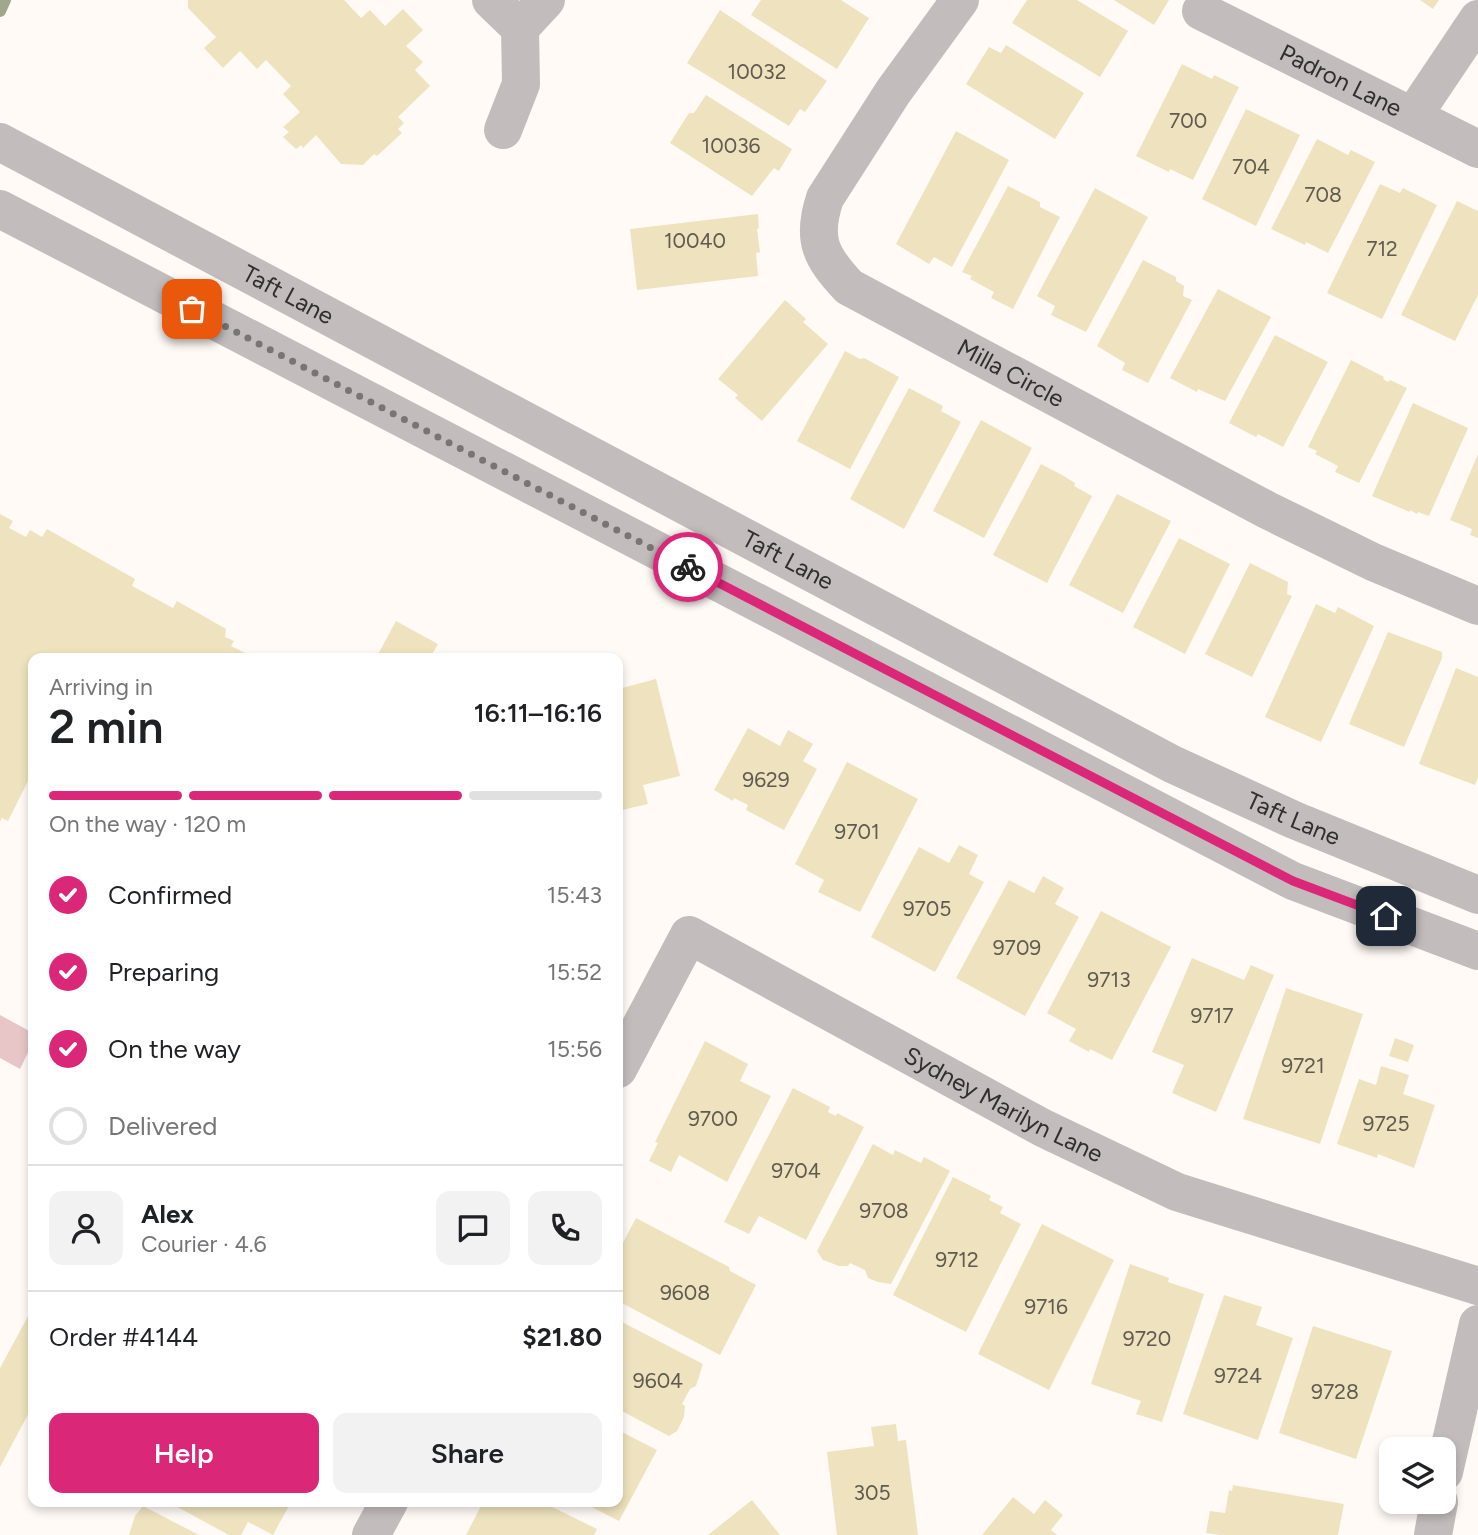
<!DOCTYPE html>
<html lang="en">
<head>
<meta charset="utf-8">
<style>
	body { margin:0; font-family:Figtree,sans-serif; background:#f2f2f2; color:#202124; height:100vh; display:flex; flex-direction:column; font-size:26px; white-space:nowrap }
	* { box-sizing:border-box; margin:0 }
	p { font-size:23px; color:#757577 }
	.icon { flex:none; width:38px; height:38px; fill:none; stroke:currentColor; stroke-width:2; stroke-linecap:round; stroke-linejoin:round }
	.map { position:relative; flex:1; overflow:hidden }
	.drawer { position:absolute; left:28px; top:653px; width:595px; height:854px; display:flex; flex-direction:column; background:#fff; border-radius:14px; box-shadow:0 4px 10px #0003 }
	.drawer>* { flex:none }
	.controls { position:absolute; left:1379px; top:1437px; display:grid; gap:14px }
	.controls a { display:grid; place-items:center; width:77px; height:77px; border-radius:14px; background:#fff; box-shadow:0 4px 10px #0003; font-size:35px }
	.pin { position:absolute; display:grid; place-items:center; width:60px; height:60px; color:#fff; margin:-30px; border-radius:14px; box-shadow:0 4px 10px #0006 }
	.courier { position:absolute; display:grid; place-items:center; width:70px; height:70px; margin:-35px; border:5px solid #db2777; border-radius:50%; background:#fff; color:#222; box-shadow:0 2px 9px #0007 }
	.head em { font-style:normal; font-weight:600 }
	.head div { display:flex; flex-direction:column-reverse }
	.head { display:flex; align-items:center; justify-content:space-between; height:119px; padding:0 21px }
	h1 { font-size:46px; font-weight:600; line-height:52px }
	.bar { display:grid; grid-template-columns:repeat(4,1fr); gap:10px 7px; align-content:center; height:84px; padding:0 21px }
	.bar i { height:9px; border-radius:5px; background:#e0e0e0 }
	.bar .active { background:#db2777 }
	.bar p { grid-column:span 4 }
	.line { display:flex; align-items:center; gap:18px; padding:0 21px; border-top:2px solid #e0e0e0 }
	.line div { flex:1 }
	.round { display:grid; place-items:center; flex:none; width:74px; height:74px; border-radius:14px; background:#f2f2f2 }
	ol { padding:0 21px; list-style:none }
	li { display:flex; align-items:center; gap:21px; height:77px }
	li p { margin-inline-start:auto }
	li .icon { padding:7px; border-radius:50%; background:#db2777; color:#fff; stroke-width:4 }
	li:last-child { color:#757577 }
	li i { width:38px; height:38px; border:4px solid #e0e0e0; border-radius:50% }
	.action { display:flex; gap:14px; margin-top:auto; padding:14px 21px }
	.action a { flex:1; height:80px; border-radius:14px; background:#db2777; color:#fff; font-size:28px; font-weight:600; line-height:80px; text-align:center }
	.action a+a { background:#f2f2f2; color:#202124 }
	.map>svg:first-child { display:block }
	.green { fill:#e8c6c8 }
	.lines { fill:none; stroke-linecap:round; stroke-linejoin:round }
	.stream { stroke:#a1a78c; stroke-width:12 }
	.building { fill:#eee3be }
	.minor { stroke:#c2bdbc; stroke-width:38 }
	.done { stroke:#797572; stroke-width:7; stroke-dasharray:0 12.6 }
	.route { stroke:#db2777; stroke-width:9 }
	.labels { text-anchor:middle; stroke-width:5; stroke-linejoin:round; paint-order:stroke }
	.number-label { font-size:21px; fill:#605b50 }
	.street-label { font-size:24px; fill:#312e2b; stroke:#fff }
</style>
</head>
<body>
<div class="map">
<svg width="1478" height="1535" viewBox="0 0 1478 1535">
	<rect width="100%" height="100%" fill="#fffaf6"/>
	<path class="green" d="M 0,1015 L 33,1033 L 33,1042 L 20,1069 L 0,1058 Z"/>
	<g class="lines">
		<path class="stream" d="M 0,11 L 5,0"/>
	</g>
	<g class="building">
		<path d="M 188,0 L 344,0 L 361,18 L 370,10 L 385,26 L 403,9 L 423,30 L 406,46 L 423,62 L 415,70 L 430,86 L 398,117 L 404,123 L 398,129 L 402,133 L 377,156 L 374,154 L 363,165 L 341,164 L 316,135 L 303,148 L 301,145 L 296,149 L 283,137 L 289,132 L 283,127 L 300,112 L 283,94 L 291,86 L 266,60 L 257,69 L 240,51 L 223,68 L 204,48 L 216,37 L 188,8 Z"/>
		<path d="M 761,0 L 841,0 L 869,18 L 837,69 L 751,15 Z"/>
		<path d="M 1027,0 L 1077,0 L 1128,31 L 1100,77 L 1012,23 Z"/>
		<path d="M 1114,0 L 1169,0 L 1154,25 Z"/>
		<path d="M 1420,0 L 1439,0 L 1433,9 Z"/>
		<path d="M 720,10 L 827,81 L 805,112 L 800,109 L 789,126 L 687,63 Z"/>
		<path d="M 1006,45 L 1084,93 L 1055,139 L 966,84 L 989,47 L 1001,53 Z"/>
		<path d="M 1182,64 L 1212,79 L 1214,75 L 1239,87 L 1193,180 L 1170,169 L 1169,172 L 1136,156 Z"/>
		<path d="M 706,95 L 792,149 L 779,171 L 774,168 L 752,196 L 670,143 L 689,113 L 694,113 Z"/>
		<path d="M 1246,109 L 1300,135 L 1256,226 L 1202,199 Z"/>
		<path d="M 956,131 L 1009,160 L 952,267 L 934,257 L 929,264 L 896,244 Z"/>
		<path d="M 1317,139 L 1348,155 L 1351,150 L 1375,162 L 1328,253 L 1306,242 L 1305,245 L 1271,229 Z"/>
		<path d="M 1380,184 L 1400,193 L 1403,188 L 1437,205 L 1382,319 L 1327,293 Z"/>
		<path d="M 1008,186 L 1040,202 L 1040,207 L 1060,217 L 1013,309 L 991,298 L 994,292 L 970,279 L 972,276 L 962,272 Z"/>
		<path d="M 1095,188 L 1148,217 L 1086,332 L 1051,315 L 1055,306 L 1037,296 Z"/>
		<path d="M 1457,201 L 1478,211 L 1478,295 L 1455,341 L 1401,315 Z"/>
		<path d="M 758,214 L 759,228 L 757,229 L 760,252 L 756,253 L 758,276 L 637,290 L 630,229 Z"/>
		<path d="M 1143,260 L 1176,277 L 1176,281 L 1184,286 L 1183,296 L 1192,300 L 1148,383 L 1122,370 L 1125,363 L 1097,346 Z"/>
		<path d="M 1218,289 L 1271,317 L 1225,401 L 1198,389 L 1197,392 L 1170,378 Z"/>
		<path d="M 785,300 L 806,319 L 803,322 L 828,344 L 762,421 L 735,398 L 738,395 L 718,379 Z"/>
		<path d="M 1275,335 L 1328,362 L 1283,447 L 1258,434 L 1256,437 L 1229,423 Z"/>
		<path d="M 845,351 L 860,359 L 864,358 L 899,377 L 850,469 L 797,441 Z"/>
		<path d="M 1351,360 L 1384,377 L 1383,379 L 1388,382 L 1390,380 L 1407,388 L 1359,483 L 1335,472 L 1338,466 L 1315,454 L 1317,451 L 1308,447 Z"/>
		<path d="M 909,388 L 943,406 L 941,411 L 961,422 L 904,529 L 850,499 Z"/>
		<path d="M 1413,403 L 1468,428 L 1429,516 L 1418,512 L 1417,514 L 1410,510 L 1410,512 L 1372,496 Z"/>
		<path d="M 981,420 L 1032,448 L 984,538 L 933,511 Z"/>
		<path d="M 1478,454 L 1478,538 L 1470,535 L 1472,529 L 1450,520 Z"/>
		<path d="M 1041,464 L 1062,475 L 1075,483 L 1074,486 L 1092,496 L 1047,583 L 993,555 Z"/>
		<path d="M 1117,494 L 1171,521 L 1123,613 L 1069,585 Z"/>
		<path d="M 0,514 L 13,521 L 9,528 L 26,537 L 30,530 L 42,537 L 47,529 L 135,579 L 132,586 L 173,608 L 177,601 L 226,629 L 225,637 L 234,641 L 231,646 L 255,658 L 33,658 L 33,771 L 8,821 L 2,818 L 0,822 Z"/>
		<path d="M 1179,538 L 1230,564 L 1185,654 L 1133,627 Z"/>
		<path d="M 1250,563 L 1288,582 L 1287,594 L 1292,596 L 1252,677 L 1205,654 Z"/>
		<path d="M 1316,604 L 1335,613 L 1338,607 L 1374,626 L 1321,742 L 1265,717 Z"/>
		<path d="M 396,621 L 438,644 L 430,658 L 376,658 Z"/>
		<path d="M 1388,632 L 1442,652 L 1442,658 L 1404,747 L 1349,724 Z"/>
		<path d="M 1456,668 L 1478,677 L 1478,777 L 1475,785 L 1419,764 Z"/>
		<path d="M 656,679 L 680,776 L 643,785 L 648,804 L 618,811 L 618,689 Z"/>
		<path d="M 748,728 L 780,746 L 788,730 L 813,744 L 803,761 L 817,769 L 784,830 L 746,810 L 748,805 L 734,798 L 733,801 L 714,790 Z"/>
		<path d="M 847,762 L 918,799 L 860,912 L 818,892 L 824,880 L 795,864 Z"/>
		<path d="M 959,845 L 978,855 L 969,874 L 984,882 L 935,972 L 871,937 L 919,847 L 949,863 Z"/>
		<path d="M 1043,876 L 1064,888 L 1055,904 L 1079,917 L 1025,1016 L 956,978 L 1009,880 L 1034,893 Z"/>
		<path d="M 1101,911 L 1171,947 L 1112,1060 L 1090,1049 L 1089,1052 L 1069,1041 L 1076,1029 L 1047,1013 Z"/>
		<path d="M 1192,958 L 1244,980 L 1251,965 L 1274,975 L 1216,1112 L 1172,1093 L 1184,1065 L 1152,1052 Z"/>
		<path d="M 1286,988 L 1363,1014 L 1320,1144 L 1243,1119 Z"/>
		<path d="M 1395,1038 L 1414,1045 L 1408,1062 L 1389,1056 Z"/>
		<path d="M 705,1041 L 748,1064 L 740,1081 L 771,1096 L 727,1182 L 679,1155 L 671,1172 L 649,1161 L 658,1143 L 655,1142 Z"/>
		<path d="M 1381,1066 L 1409,1075 L 1403,1094 L 1435,1105 L 1414,1168 L 1378,1154 L 1377,1158 L 1337,1144 L 1359,1079 L 1376,1085 Z"/>
		<path d="M 793,1088 L 830,1107 L 828,1112 L 836,1116 L 837,1113 L 864,1127 L 806,1240 L 759,1216 L 749,1234 L 724,1222 Z"/>
		<path d="M 873,1144 L 893,1155 L 895,1150 L 921,1163 L 924,1157 L 950,1171 L 891,1284 L 878,1282 L 868,1278 L 865,1270 L 850,1263 L 848,1266 L 839,1266 L 823,1260 L 817,1251 Z"/>
		<path d="M 953,1177 L 991,1196 L 989,1200 L 1003,1207 L 1000,1213 L 1021,1224 L 966,1332 L 893,1295 Z"/>
		<path d="M 636,1218 L 729,1267 L 730,1271 L 756,1285 L 720,1355 L 618,1301 L 618,1252 Z"/>
		<path d="M 1042,1224 L 1114,1260 L 1049,1390 L 978,1354 Z"/>
		<path d="M 1130,1264 L 1169,1278 L 1168,1282 L 1204,1294 L 1162,1422 L 1136,1414 L 1141,1401 L 1091,1384 Z"/>
		<path d="M 1224,1295 L 1262,1307 L 1256,1325 L 1293,1338 L 1258,1440 L 1183,1414 Z"/>
		<path d="M 33,1307 L 33,1405 L 0,1467 L 0,1368 Z"/>
		<path d="M 618,1320 L 703,1364 L 696,1386 L 690,1389 L 682,1404 L 685,1406 L 684,1417 L 677,1431 L 669,1436 L 618,1409 Z"/>
		<path d="M 1313,1326 L 1392,1351 L 1356,1459 L 1279,1433 Z"/>
		<path d="M 896,1424 L 898,1441 L 906,1440 L 918,1535 L 837,1535 L 827,1452 L 874,1446 L 871,1427 Z"/>
		<path d="M 618,1430 L 657,1450 L 619,1521 L 582,1502 L 618,1502 Z"/>
		<path d="M 1233,1485 L 1344,1504 L 1338,1535 L 1221,1535 L 1206,1533 L 1210,1511 L 1225,1513 L 1229,1490 L 1232,1491 Z"/>
		<path d="M 1013,1497 L 1034,1514 L 1045,1500 L 1063,1515 L 1051,1530 L 1057,1535 L 982,1535 Z"/>
		<path d="M 752,1500 L 780,1535 L 708,1535 Z"/>
		<path d="M 168,1502 L 291,1502 L 273,1535 L 248,1522 L 241,1535 L 229,1535 Z"/>
		<path d="M 483,1502 L 542,1502 L 597,1529 L 594,1535 L 466,1535 Z"/>
		<path d="M 143,1506 L 199,1535 L 129,1535 L 135,1516 Z"/>
	</g>
	<g class="lines">
		<g class="minor">
			<path d="M 491,0 L 520,28 L 521,84 L 503,130"/>
			<path id="s1" d="M 960,0 L 893,92 L 825,198 C 811,240 821,257 849,287 L 1267,510 L 1373,562 L 1478,606"/>
			<path id="s2" d="M 1201,11 L 1478,149"/>
			<path d="M 520,28 L 546,0"/>
			<path d="M 1413,116 L 1478,19"/>
			<path id="s3" d="M 0,142 L 1172,764 L 1294,820 L 1478,895"/>
			<path d="M 0,209 L 1293,881 L 1478,951"/>
			<path id="s4" d="M 618,1069 L 689,935 L 1043,1128 L 1177,1192 L 1478,1286"/>
			<path d="M 1444,1472 L 1478,1324"/>
			<path d="M 371,1535 L 389,1502"/>
			<path d="M 1433,1535 L 1439,1502"/>
		</g>
	</g>
	<g class="lines">
		<path class="done" d="M 192,309 L 688,567"/>
		<path class="route" d="M 688,567 L 1293,881 L 1386,916"/>
	</g>
	<g class="labels">
		<g class="number-label">
			<text x="757" y="79">10032</text>
			<text x="1188" y="128">700</text>
			<text x="731" y="153">10036</text>
			<text x="1251" y="174">704</text>
			<text x="1323" y="202">708</text>
			<text x="695" y="248">10040</text>
			<text x="1382" y="256">712</text>
			<text x="766" y="787">9629</text>
			<text x="857" y="839">9701</text>
			<text x="927" y="916">9705</text>
			<text x="1017" y="955">9709</text>
			<text x="1109" y="987">9713</text>
			<text x="1212" y="1023">9717</text>
			<text x="1303" y="1073">9721</text>
			<text x="713" y="1126">9700</text>
			<text x="1386" y="1131">9725</text>
			<text x="796" y="1178">9704</text>
			<text x="884" y="1218">9708</text>
			<text x="957" y="1267">9712</text>
			<text x="685" y="1300">9608</text>
			<text x="1046" y="1314">9716</text>
			<text x="1147" y="1346">9720</text>
			<text x="1238" y="1383">9724</text>
			<text x="658" y="1388">9604</text>
			<text x="1335" y="1399">9728</text>
			<text x="872" y="1500">305</text>
		</g>
		<g class="street-label">
			<text dy="8" stroke="none"><textPath href="#s2" startOffset="156">Padron Lane</textPath></text>
			<text dy="8" stroke="none"><textPath href="#s3" startOffset="326">Taft Lane</textPath></text>
			<text dy="8" stroke="none"><textPath href="#s1" startOffset="522">Milla Circle</textPath></text>
			<text dy="8" stroke="none"><textPath href="#s3" startOffset="892">Taft Lane</textPath></text>
			<text dy="8" stroke="none"><textPath href="#s3" startOffset="1460">Taft Lane</textPath></text>
			<text dy="8" stroke="none"><textPath href="#s4" startOffset="509">Sydney Marilyn Lane</textPath></text>
		</g>
	</g>
</svg>
<div class="controls">
<a><svg class="icon" aria-label="layers" viewBox="0 0 24 24"><path d="M12 4l9 5-9 5-9-5zM3 14l9 5 9-5"/></svg></a>
</div>
<div class="pin" style="left:192px;top:309px;background:#ea580c"><svg class="icon" aria-label="bag" viewBox="0 0 24 24"><path d="M5 8h14l-1 12H6zM9 8a3 3 0 0 1 6 0"/></svg></div>
<div class="pin" style="left:1386px;top:916px;background:#1f2937"><svg class="icon" aria-label="home" viewBox="0 0 24 24"><path d="M3 11l9-7 9 7M6 9v11h12V9"/></svg></div>
<div class="courier" style="left:688px;top:567px"><svg class="icon" aria-label="bike" viewBox="0 0 24 24"><circle cx="6" cy="16" r="4"/><circle cx="18" cy="16" r="4"/><path d="M6 16l4-8h5l3 8M10 8l3 8H6M13 5h3"/></svg></div>
<section class="drawer">
<div class="head"><div><h1>2 min</h1><p>Arriving in</p></div><em>16:11–16:16</em></div>
<div class="bar"><i class="active"></i><i class="active"></i><i class="active"></i><i></i><p>On the way · 120 m</p></div>
<ol>
<li><svg class="icon" aria-label="check" viewBox="0 0 24 24"><path d="M5 12l5 5 9-10"/></svg>Confirmed<p>15:43</p></li>
<li><svg class="icon" aria-label="check" viewBox="0 0 24 24"><path d="M5 12l5 5 9-10"/></svg>Preparing<p>15:52</p></li>
<li><svg class="icon" aria-label="check" viewBox="0 0 24 24"><path d="M5 12l5 5 9-10"/></svg>On the way<p>15:56</p></li>
<li><i></i>Delivered</li>
</ol>
<div class="line" style="height:126px"><a class="round"><svg class="icon" aria-label="person" viewBox="0 0 24 24"><circle cx="12" cy="8" r="4"/><path d="M4 21q1-7 8-7t8 7"/></svg></a><div><b>Alex</b><p>Courier · 4.6</p></div><a class="round"><svg class="icon" aria-label="chat" viewBox="0 0 24 24"><path d="M4 5h16v11H9l-5 4z"/></svg></a><a class="round"><svg class="icon" aria-label="phone" viewBox="0 0 24 24"><path d="M5 4h4l2 5-3 2q2 4 5 5l2-3 5 2v4C11 20 4 13 5 4z"/></svg></a></div>
<div class="line" style="height:91px"><div>Order #4144</div><b>$21.80</b></div>
<div class="action"><a>Help</a><a>Share</a></div>
</section>
</div>
</body>
</html>
